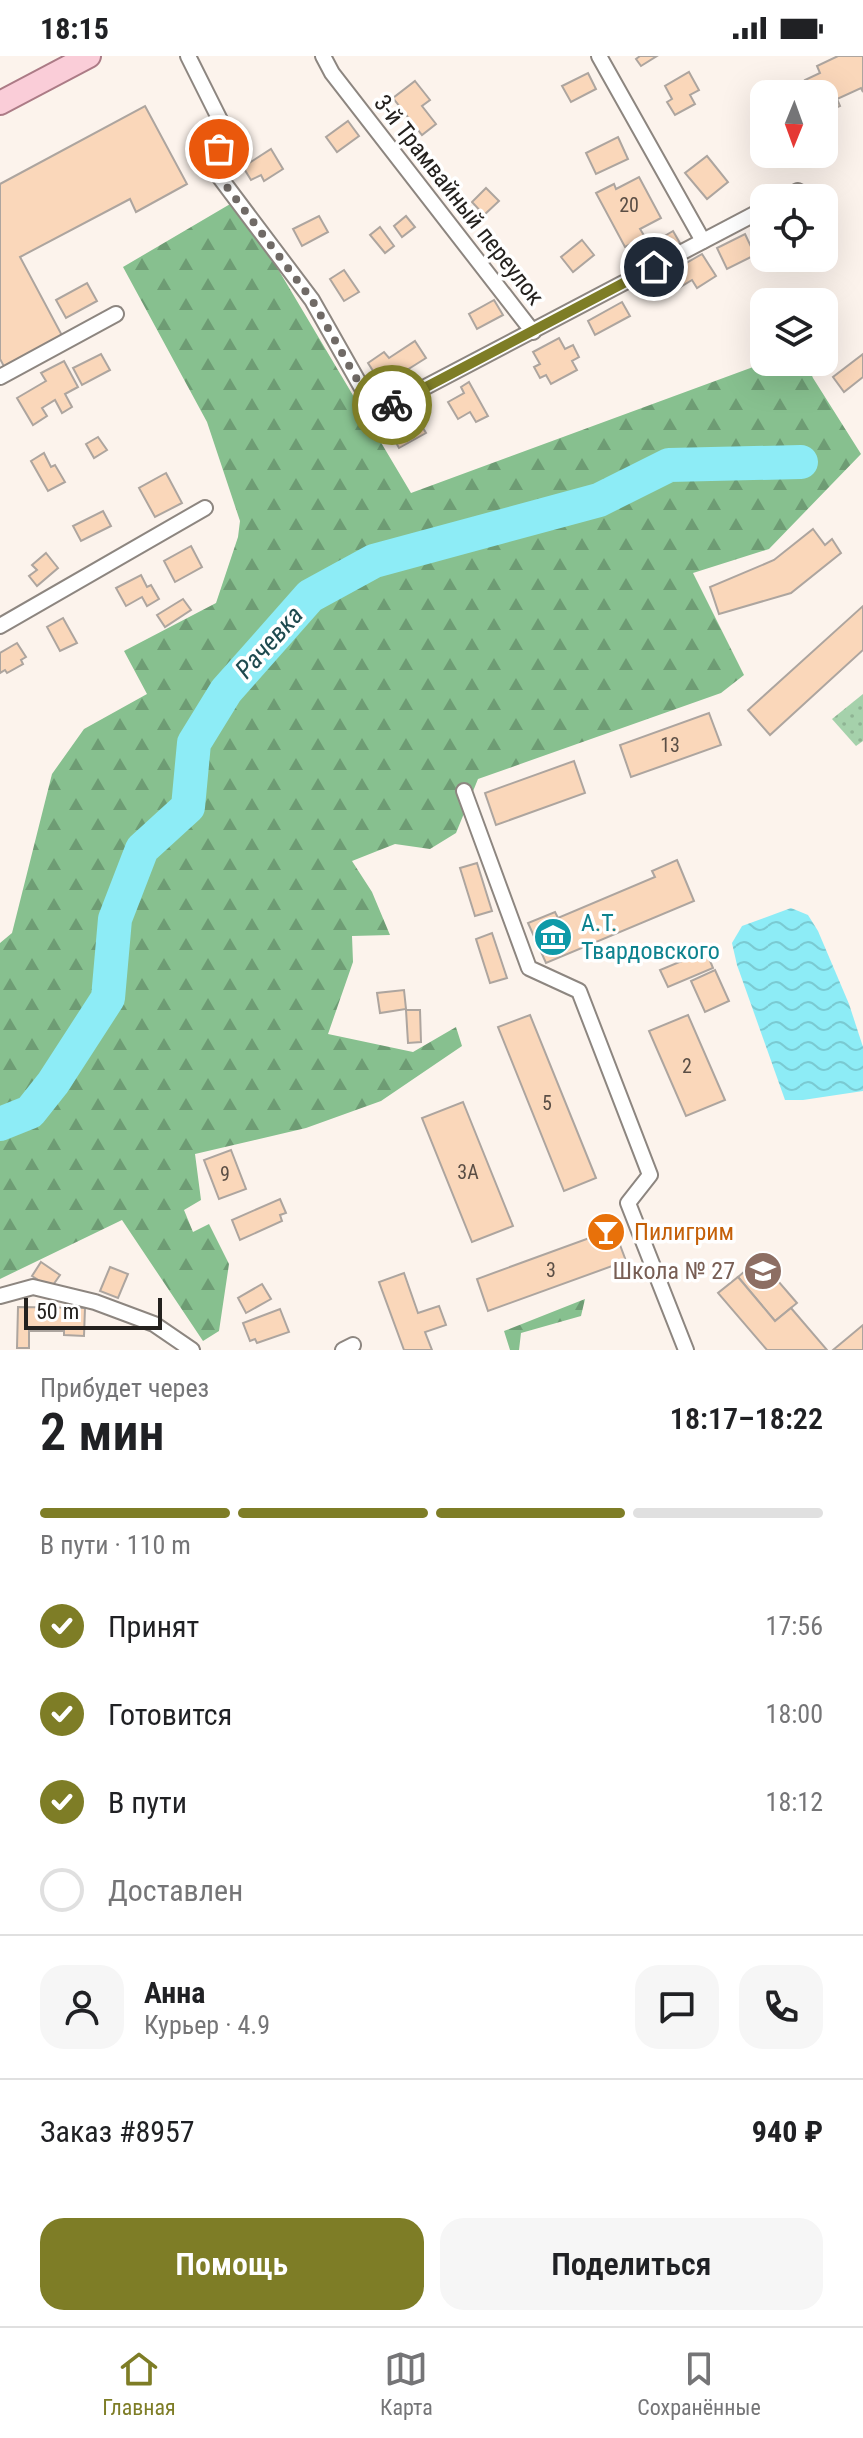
<!DOCTYPE html>
<html lang="ru">
<head>
<meta charset="utf-8">
<style>
	body { margin:0; font-family:"Roboto Condensed",sans-serif; background:#f6f6f6; color:#202124; height:100vh; display:flex; flex-direction:column; font-size:30px; white-space:nowrap }
	* { box-sizing:border-box; margin:0 }
	p { font-size:26px; color:#757577 }
	.icon { flex:none; width:44px; height:44px; fill:none; stroke:currentColor; stroke-width:2; stroke-linecap:round; stroke-linejoin:round }
	.map { position:relative; height:1294px; overflow:hidden }
	.details { display:flex; flex-direction:column; background:#fff; flex:1 }
	.details>* { flex:none }
	.needle { width:52px; rotate:181deg }
	.buttons { position:absolute; left:750px; top:24px; display:grid; gap:16px }
	.buttons a { display:grid; place-items:center; width:88px; height:88px; border-radius:16px; background:#fff; box-shadow:0 8px 32px #0002; font-size:40px }
	.scale { position:absolute; left:24px; bottom:20px; width:138px; box-sizing:border-box; padding-left:8px; border:4px solid #24211e; border-top:0; font-size:22px; line-height:28px; white-space:nowrap; color:#24211e; -webkit-text-stroke:6px #fff; paint-order:stroke }
	.pin { position:absolute; display:grid; place-items:center; width:68px; height:68px; color:#fff; margin:-34px; border:4px solid #fff; border-radius:50%; box-shadow:0 2px 8px #0007 }
	.courier { position:absolute; display:grid; place-items:center; width:80px; height:80px; margin:-40px; border:6px solid #7e7d26; border-radius:50%; background:#fff; color:#222; box-shadow:0 2px 10px #0007 }
	.head em { font-style:normal; font-weight:600 }
	.head div { display:flex; flex-direction:column-reverse }
	.head { display:flex; align-items:center; justify-content:space-between; height:136px; padding:0 40px }
	h1 { font-size:52px; font-weight:600; line-height:60px }
	.bar { display:grid; grid-template-columns:repeat(4,1fr); gap:12px 8px; align-content:center; height:96px; padding:0 40px }
	.bar i { height:10px; border-radius:6px; background:#e0e0e0 }
	.bar .current { background:#7e7d26 }
	.bar p { grid-column:span 4 }
	.line { display:flex; align-items:center; gap:20px; padding:0 40px; border-top:2px solid #e0e0e0 }
	.line div { flex:1 }
	.round { display:grid; place-items:center; flex:none; width:84px; height:84px; border-radius:24px; background:#f6f6f6 }
	ol { padding:0 40px; list-style:none }
	li { display:flex; align-items:center; gap:24px; height:88px }
	li p { margin-inline-start:auto }
	li .icon { padding:8px; border-radius:50%; background:#7e7d26; color:#fff; stroke-width:4 }
	li:last-child { color:#757577 }
	li i { width:44px; height:44px; border:4px solid #e0e0e0; border-radius:50% }
	.primary-button { display:flex; gap:16px; margin-top:auto; padding:16px 40px }
	.primary-button a { flex:1; height:92px; border-radius:24px; background:#7e7d26; color:#fff; font-size:32px; font-weight:600; line-height:92px; text-align:center }
	.primary-button a+a { background:#f6f6f6; color:#202124 }
	.status { display:flex; justify-content:space-between; align-items:center; height:56px; padding:0 40px; background:#fff; direction:ltr }
	.status svg { height:22px; fill:currentColor }
	.dock { display:flex; justify-content:space-around; align-items:center; height:112px; border-top:2px solid #e0e0e0; background:#fff; font-size:22px; color:#757577 }
	.dock a { display:grid; justify-items:center; gap:4px }
	.dock .current { color:#7e7d26 }
	.map>svg:first-child { display:block }
	.forest { fill:url(#forest-firs) }
	.park { fill:url(#park-dots) }
	.water { fill:url(#water-waves) }
	.lines { fill:none; stroke-linecap:round; stroke-linejoin:round }
	.river { stroke:#8decf6; stroke-width:34 }
	.building { fill:#fad7ba; stroke:#ada59f; stroke-width:2 }
	.minor-casing { stroke:#8d8680; stroke-width:18 }
	.primary-casing { stroke:#ac7b86; stroke-width:26 }
	.minor { stroke:#fff; stroke-width:14 }
	.primary { stroke:#facdd8; stroke-width:22 }
	.done { stroke:#706a66; stroke-width:8; stroke-dasharray:0 14.4 }
	.route { stroke:#7e7d26; stroke-width:10 }
	.labels { text-anchor:middle; stroke-width:7; stroke-linejoin:round; paint-order:stroke }
	.number-label { font-size:20px; fill:#5a4e45 }
	.street-label { font-size:24px; fill:#24211e; stroke:#fff }
	.culture-label { font-size:24px; fill:#0d838f; stroke:#fff; text-anchor:start }
	.food-label { font-size:24px; fill:#c56008; stroke:#fff; text-anchor:start }
	.education-label { font-size:24px; fill:#785e54; stroke:#fff; text-anchor:end }
	.water-label { font-size:26px; font-style:italic; fill:#1e4a4f; stroke:#fff }
</style>
</head>
<body>
<div class="status"><b>18:15</b><svg viewBox="0 0 49 12"><path d="M0 12V9h3v3zM5 12V6h3v6zM10 12V3h3v9zM15 12V0h3v12zM26 1h20v11H26zM47 4h2v5h-2z"/></svg></div>
<div class="map">
<svg width="863" height="1294" viewBox="0 0 863 1294">
	<defs>
		<pattern id="forest-firs" width="22" height="20" patternUnits="userSpaceOnUse" patternTransform="scale(2)"><rect width="22" height="20" fill="#87c08f"/><path d="M5 1l3.5 6h-7zM16 11l3.5 6h-7z" fill="#6e9c74"/></pattern>
		<pattern id="park-dots" width="8" height="8" patternUnits="userSpaceOnUse" patternTransform="scale(2)"><rect width="8" height="8" fill="#a5d1ab"/><path d="M2 2h.1M6 6h.1" fill="none" stroke="#8eb393" stroke-width="1.8" stroke-linecap="round"/></pattern>
		<pattern id="water-waves" width="16" height="10" patternUnits="userSpaceOnUse" patternTransform="scale(2)"><rect width="16" height="10" fill="#8decf6"/><path d="M0 5q4-4 8 0t8 0" fill="none" stroke="#7acad2"/></pattern>
	</defs>
	<rect width="100%" height="100%" fill="#fcf3ec"/>
	<g class="forest">
		<path d="M 237,144 L 411,437 L 767,306 L 806,306 L 813,322 L 861,398 L 769,493 L 693,517 L 744,619 L 721,637 L 478,723 L 456,777 L 430,793 L 395,788 L 352,805 L 372,836 L 390,879 L 352,880 L 353,906 L 328,978 L 413,996 L 456,971 L 462,990 L 381,1045 L 306,1072 L 195,1098 L 201,1144 L 184,1154 L 193,1176 L 209,1168 L 229,1208 L 219,1275 L 203,1285 L 122,1164 L 0,1223 L 0,887 L 12,877 L 52,718 L 84,673 L 147,638 L 124,595 L 216,547 L 238,481 L 240,465 L 207,366 L 123,211 Z"/>
		<path d="M 585,1243 L 581,1260 L 521,1277 L 519,1294 L 510,1294 L 504,1275 Z"/>
	</g>
	<path class="park" d="M 863,638 L 863,685 L 856,690 L 832,663 Z"/>
	<path class="water" d="M 791,852 L 808,859 L 818,875 L 849,948 L 863,991 L 863,1035 L 803,1044 L 785,1044 L 737,909 L 732,887 L 742,870 Z"/>
	<g class="lines">
		<path class="river" d="M 0,1068 L 30,1056 L 53,1027 L 108,942 L 115,863 L 142,793 L 188,751 L 194,687 L 226,635 L 310,540 L 374,505 L 599,444 L 669,409 L 801,406"/>
	</g>
	<g class="building">
		<path d="M 640,0 L 657,0 L 641,10 L 636,3 Z"/>
		<path d="M 838,0 L 863,0 L 863,36 L 861,32 L 837,43 L 840,50 L 824,57 L 824,38 L 811,38 L 805,24 L 820,17 L 817,10 Z"/>
		<path d="M 689,16 L 699,34 L 690,39 L 695,48 L 675,59 L 667,46 L 672,43 L 665,30 Z"/>
		<path d="M 588,17 L 596,33 L 571,46 L 562,30 Z"/>
		<path d="M 415,25 L 430,44 L 422,50 L 436,68 L 422,79 L 393,42 Z"/>
		<path d="M 145,50 L 187,128 L 136,156 L 130,143 L 20,201 L 65,285 L 7,316 L 0,303 L 0,128 Z"/>
		<path d="M 348,65 L 359,80 L 337,96 L 326,81 Z"/>
		<path d="M 618,81 L 628,103 L 596,118 L 586,97 Z"/>
		<path d="M 271,93 L 283,113 L 264,125 L 261,119 L 251,124 L 243,111 Z"/>
		<path d="M 707,100 L 728,126 L 707,143 L 685,117 Z"/>
		<path d="M 639,121 L 661,162 L 640,173 L 645,181 L 625,191 L 596,137 L 614,128 L 616,133 Z"/>
		<path d="M 486,132 L 499,145 L 484,159 L 472,146 Z"/>
		<path d="M 319,160 L 328,176 L 302,190 L 293,173 Z"/>
		<path d="M 406,160 L 415,171 L 402,181 L 394,170 Z"/>
		<path d="M 380,171 L 394,190 L 385,197 L 370,179 Z"/>
		<path d="M 673,175 L 680,187 L 662,196 L 656,185 Z"/>
		<path d="M 745,178 L 755,199 L 727,213 L 717,192 Z"/>
		<path d="M 582,184 L 594,199 L 573,216 L 561,201 Z"/>
		<path d="M 702,198 L 716,220 L 697,232 L 692,224 L 677,233 L 671,222 L 685,213 L 683,209 Z"/>
		<path d="M 344,214 L 359,236 L 344,245 L 330,223 Z"/>
		<path d="M 87,227 L 97,245 L 66,262 L 56,244 Z"/>
		<path d="M 494,244 L 503,259 L 477,273 L 469,258 Z"/>
		<path d="M 622,246 L 630,260 L 595,279 L 588,265 Z"/>
		<path d="M 764,248 L 764,269 L 755,253 Z"/>
		<path d="M 559,282 L 565,293 L 573,289 L 579,301 L 572,305 L 577,314 L 551,328 L 546,319 L 540,322 L 534,311 L 540,308 L 533,296 Z"/>
		<path d="M 415,285 L 426,302 L 407,314 L 409,317 L 404,321 L 410,331 L 391,343 L 368,307 L 384,296 L 389,302 Z"/>
		<path d="M 101,298 L 110,314 L 82,329 L 73,312 Z"/>
		<path d="M 863,298 L 863,321 L 844,336 L 833,321 Z"/>
		<path d="M 64,305 L 78,331 L 65,338 L 72,351 L 62,357 L 55,344 L 42,352 L 47,360 L 33,369 L 17,342 L 46,325 L 41,317 Z"/>
		<path d="M 469,326 L 488,360 L 476,366 L 470,356 L 458,363 L 448,346 L 464,337 L 461,331 Z"/>
		<path d="M 415,359 L 426,377 L 399,392 L 389,374 Z"/>
		<path d="M 98,381 L 107,394 L 94,402 L 86,388 Z"/>
		<path d="M 44,397 L 51,411 L 55,409 L 65,426 L 48,435 L 31,405 Z"/>
		<path d="M 166,417 L 182,447 L 155,461 L 139,432 Z"/>
		<path d="M 103,455 L 111,470 L 81,485 L 73,470 Z"/>
		<path d="M 813,473 L 825,489 L 832,483 L 841,497 L 791,537 L 719,558 L 710,531 L 774,504 Z"/>
		<path d="M 191,490 L 202,511 L 175,526 L 164,505 Z"/>
		<path d="M 46,497 L 58,512 L 37,530 L 29,520 L 37,514 L 32,509 Z"/>
		<path d="M 141,519 L 147,531 L 151,529 L 159,543 L 147,550 L 142,541 L 126,550 L 116,532 Z"/>
		<path d="M 183,543 L 191,554 L 165,571 L 157,559 Z"/>
		<path d="M 863,550 L 863,594 L 770,679 L 748,654 Z"/>
		<path d="M 63,562 L 77,587 L 60,595 L 47,571 Z"/>
		<path d="M 17,587 L 26,601 L 21,604 L 23,608 L 7,617 L 5,614 L 0,617 L 0,597 Z"/>
		<path d="M 709,657 L 721,689 L 631,721 L 620,689 Z"/>
		<path d="M 574,705 L 585,737 L 496,769 L 485,737 Z"/>
		<path d="M 677,804 L 694,845 L 546,907 L 528,867 L 555,856 L 558,862 L 655,821 L 652,815 Z"/>
		<path d="M 477,807 L 492,855 L 475,860 L 460,812 Z"/>
		<path d="M 492,877 L 507,922 L 490,927 L 476,883 Z"/>
		<path d="M 706,895 L 713,912 L 668,931 L 660,914 Z"/>
		<path d="M 715,914 L 729,945 L 705,956 L 691,925 Z"/>
		<path d="M 404,934 L 406,953 L 380,957 L 377,937 Z"/>
		<path d="M 406,954 L 420,954 L 421,986 L 408,987 Z"/>
		<path d="M 530,959 L 596,1122 L 564,1135 L 498,971 Z"/>
		<path d="M 688,959 L 725,1044 L 686,1060 L 649,975 Z"/>
		<path d="M 463,1046 L 513,1170 L 472,1186 L 422,1062 Z"/>
		<path d="M 231,1094 L 246,1133 L 219,1143 L 204,1104 Z"/>
		<path d="M 280,1143 L 286,1157 L 280,1159 L 282,1165 L 240,1184 L 232,1164 Z"/>
		<path d="M 614,1173 L 626,1205 L 488,1255 L 477,1223 Z"/>
		<path d="M 759,1203 L 797,1247 L 775,1265 L 738,1221 Z"/>
		<path d="M 41,1206 L 60,1219 L 51,1232 L 32,1220 Z"/>
		<path d="M 110,1211 L 128,1218 L 118,1242 L 100,1235 Z"/>
		<path d="M 404,1217 L 418,1257 L 439,1250 L 446,1269 L 425,1276 L 432,1294 L 404,1294 L 379,1226 Z"/>
		<path d="M 738,1221 L 775,1265 L 791,1252 L 827,1294 L 767,1294 L 718,1237 Z"/>
		<path d="M 262,1228 L 271,1243 L 246,1257 L 238,1242 Z"/>
		<path d="M 18,1251 L 85,1252 L 84,1280 L 64,1279 L 64,1275 L 29,1275 L 29,1292 L 17,1292 Z"/>
		<path d="M 280,1253 L 289,1276 L 257,1287 L 255,1283 L 250,1285 L 243,1267 Z"/>
		<path d="M 863,1269 L 863,1294 L 833,1294 Z"/>
	</g>
	<g class="lines">
		<g class="minor-casing">
			<g id="minor">
				<path d="M 188,0 L 223,70 L 215,115 L 312,244 L 376,357 L 764,153"/>
				<path d="M 323,0 L 332,17 L 533,276"/>
				<path d="M 599,0 L 703,185"/>
				<path d="M 785,142 L 798,135"/>
				<path d="M 0,321 L 116,258"/>
				<path d="M 0,570 L 205,452"/>
				<path d="M 464,735 L 529,912 L 579,935 L 650,1119 L 628,1147 L 686,1294"/>
				<path d="M 0,1240 L 33,1231 L 95,1246 L 154,1268 L 192,1294"/>
				<path d="M 343,1294 L 353,1289"/>
			</g>
		</g>
		<g class="primary-casing">
			<path id="primary" d="M 0,47 L 89,0"/>
		</g>
		<use href="#minor" class="minor"/>
		<use href="#primary" class="primary"/>
	</g>
	<g class="lines">
		<path class="done" d="M 219,93 L 215,115 L 312,244 L 376,357 L 392,349"/>
		<path class="route" d="M 392,349 L 654,211"/>
	</g>
	<defs>
		<g id="museum-disc" transform="scale(2)"><circle r="9.5" fill="#0f9aa8" stroke="#fff"/><path d="M0-6L6-3V-2H-6V-3ZM-5-1h2V3h-2ZM-1-1h2V3h-2ZM3-1h2V3H3ZM-6 4H6V6H-6Z" fill="#fff"/></g>
		<g id="bar-disc" transform="scale(2)"><circle r="9.5" fill="#e8710a" stroke="#fff"/><path d="M-6-5H6L.8 .8V4.5H3.5V6h-7V4.5H-.8V.8Z" fill="#fff"/></g>
		<g id="school-disc" transform="scale(2)"><circle r="9.5" fill="#8d6e63" stroke="#fff"/><path d="M0-5L7-2L0 1L-7-2ZM-4 1L0 2.5L4 1V4Q0 6-4 4Z" fill="#fff"/></g>
	</defs>
	<g fill-rule="evenodd">
		<use href="#museum-disc" x="553" y="881"/>
		<use href="#bar-disc" x="606" y="1176"/>
		<use href="#school-disc" x="763" y="1215"/>
	</g>
	<g class="labels">
		<g class="number-label">
			<text x="629" y="156">20</text>
			<text x="670" y="696">13</text>
			<text x="687" y="1017">2</text>
			<text x="547" y="1054">5</text>
			<text x="468" y="1123">3А</text>
			<text x="225" y="1125">9</text>
			<text x="551" y="1221">3</text>
		</g>
		<g class="street-label">
			<text transform="translate(459 144) rotate(52)" y="8">3-й Трамвайный переулок</text>
		</g>
		<g class="culture-label">
			<text x="581" y="875">А.Т.<tspan x="581" dy="28">Твардовского</tspan></text>
		</g>
		<g class="food-label">
			<text x="634" y="1184">Пилигрим</text>
		</g>
		<g class="education-label">
			<text x="735" y="1223">Школа № 27</text>
		</g>
		<g class="water-label">
			<text transform="translate(269 586) rotate(-48)" y="9">Рачевка</text>
		</g>
	</g>
</svg>
<div class="buttons">
<a><svg class="needle" viewBox="-14 -14 28 28"><path d="M0-13l5 13h-10z" fill="#e53935"/><path d="M0 13l5-13h-10z" fill="#757577"/></svg></a>
<a><svg class="icon" aria-label="locate" viewBox="0 0 24 24"><circle cx="12" cy="12" r="6"/><path d="M12 2v4M12 18v4M2 12h4M18 12h4"/></svg></a>
<a><svg class="icon" aria-label="layers" viewBox="0 0 24 24"><path d="M12 4l9 5-9 5-9-5zM3 14l9 5 9-5"/></svg></a>
</div>
<div class="scale">50 m</div>
<div class="pin" style="left:219px;top:93px;background:#ea580c"><svg class="icon" aria-label="bag" viewBox="0 0 24 24"><path d="M5 8h14l-1 12H6zM9 8a3 3 0 0 1 6 0"/></svg></div>
<div class="pin" style="left:654px;top:211px;background:#1f2937"><svg class="icon" aria-label="home" viewBox="0 0 24 24"><path d="M3 11l9-7 9 7M6 9v11h12V9"/></svg></div>
<div class="courier" style="left:392px;top:349px"><svg class="icon" aria-label="bike" viewBox="0 0 24 24"><circle cx="6" cy="16" r="4"/><circle cx="18" cy="16" r="4"/><path d="M6 16l4-8h5l3 8M10 8l3 8H6M13 5h3"/></svg></div>
</div>
<section class="details">
<div class="head"><div><h1>2 мин</h1><p>Прибудет через</p></div><em>18:17–18:22</em></div>
<div class="bar"><i class="current"></i><i class="current"></i><i class="current"></i><i></i><p>В пути · 110 m</p></div>
<ol>
<li><svg class="icon" aria-label="check" viewBox="0 0 24 24"><path d="M5 12l5 5 9-10"/></svg>Принят<p>17:56</p></li>
<li><svg class="icon" aria-label="check" viewBox="0 0 24 24"><path d="M5 12l5 5 9-10"/></svg>Готовится<p>18:00</p></li>
<li><svg class="icon" aria-label="check" viewBox="0 0 24 24"><path d="M5 12l5 5 9-10"/></svg>В пути<p>18:12</p></li>
<li><i></i>Доставлен</li>
</ol>
<div class="line" style="height:144px"><a class="round"><svg class="icon" aria-label="person" viewBox="0 0 24 24"><circle cx="12" cy="8" r="4"/><path d="M4 21q1-7 8-7t8 7"/></svg></a><div><b>Анна</b><p>Курьер · 4.9</p></div><a class="round"><svg class="icon" aria-label="chat" viewBox="0 0 24 24"><path d="M4 5h16v11H9l-5 4z"/></svg></a><a class="round"><svg class="icon" aria-label="phone" viewBox="0 0 24 24"><path d="M5 4h4l2 5-3 2q2 4 5 5l2-3 5 2v4C11 20 4 13 5 4z"/></svg></a></div>
<div class="line" style="height:104px"><div>Заказ #8957</div><b>940 ₽</b></div>
<div class="primary-button"><a>Помощь</a><a>Поделиться</a></div>
</section>
<nav class="dock">
<a class="current"><svg class="icon" aria-label="home" viewBox="0 0 24 24"><path d="M3 11l9-7 9 7M6 9v11h12V9"/></svg>Главная</a>
<a><svg class="icon" aria-label="map" viewBox="0 0 24 24"><path d="M3 6l6-2 6 2 6-2v14l-6 2-6-2-6 2zM9 4v14M15 6v14"/></svg>Карта</a>
<a><svg class="icon" aria-label="saved" viewBox="0 0 24 24"><path d="M7 4h10v16l-5-4-5 4z"/></svg>Сохранённые</a>
</nav>
</body>
</html>
